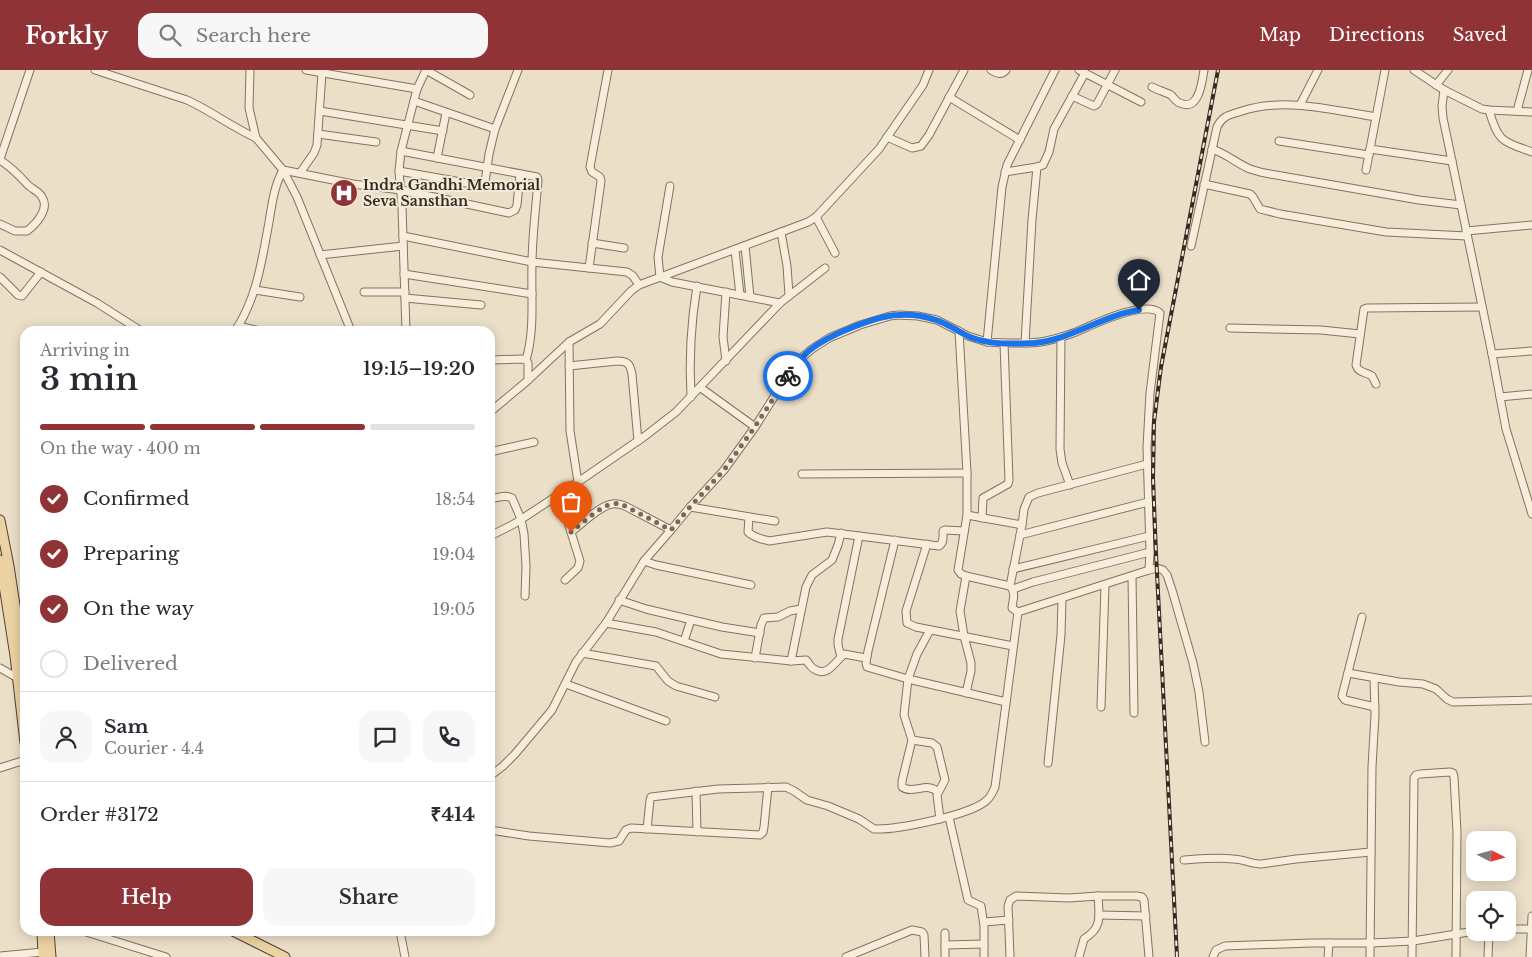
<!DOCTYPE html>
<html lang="en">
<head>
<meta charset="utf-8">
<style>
	body { margin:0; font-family:"Libre Baskerville",serif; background:#f7f7f7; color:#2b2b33; height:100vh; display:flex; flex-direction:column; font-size:19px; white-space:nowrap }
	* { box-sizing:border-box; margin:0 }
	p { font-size:16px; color:#7c7c81 }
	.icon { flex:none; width:28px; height:28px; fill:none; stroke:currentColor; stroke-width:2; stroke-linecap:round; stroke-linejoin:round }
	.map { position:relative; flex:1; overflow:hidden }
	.panel { position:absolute; left:20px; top:256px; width:475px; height:610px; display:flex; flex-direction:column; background:#fff; border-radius:15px; box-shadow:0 2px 12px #0003 }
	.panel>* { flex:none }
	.needle { width:32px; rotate:96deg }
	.controls { position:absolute; left:1466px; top:761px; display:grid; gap:10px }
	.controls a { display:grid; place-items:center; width:50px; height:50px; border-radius:10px; background:#fff; box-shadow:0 2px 12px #0003; font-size:25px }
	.pin { position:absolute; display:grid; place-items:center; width:42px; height:42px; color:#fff; margin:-51px -21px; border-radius:50% 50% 50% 0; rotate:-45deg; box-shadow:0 0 5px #0007 }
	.pin .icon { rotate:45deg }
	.courier { position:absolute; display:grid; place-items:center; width:50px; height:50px; margin:-25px; border:4px solid #1a73e8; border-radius:50%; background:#fff; color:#222; box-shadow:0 1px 6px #0007 }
	.headline em { font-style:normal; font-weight:600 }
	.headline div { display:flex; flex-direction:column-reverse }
	.headline { display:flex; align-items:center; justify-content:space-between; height:85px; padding:0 20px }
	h1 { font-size:32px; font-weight:600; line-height:38px }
	.bar { display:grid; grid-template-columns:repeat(4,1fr); gap:8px 5px; align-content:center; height:60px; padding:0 20px }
	.bar i { height:6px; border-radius:4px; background:#e1e1e2 }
	.bar .active { background:#903337 }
	.bar p { grid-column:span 4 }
	.line { display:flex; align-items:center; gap:12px; padding:0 20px; border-top:1px solid #e1e1e2 }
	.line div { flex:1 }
	.round { display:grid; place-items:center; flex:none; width:52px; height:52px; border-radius:15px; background:#f7f7f7 }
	ol { padding:0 20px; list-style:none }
	li { display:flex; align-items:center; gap:15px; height:55px }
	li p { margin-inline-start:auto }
	li .icon { padding:5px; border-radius:50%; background:#903337; color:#fff; stroke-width:4 }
	li:last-child { color:#7c7c81 }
	li i { width:28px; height:28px; border:2px solid #e1e1e2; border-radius:50% }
	.button { display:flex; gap:10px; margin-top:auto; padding:10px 20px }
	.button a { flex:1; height:58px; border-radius:15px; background:#903337; color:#fff; font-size:20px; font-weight:600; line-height:58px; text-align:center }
	.button a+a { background:#f7f7f7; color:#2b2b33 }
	header { display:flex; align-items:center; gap:30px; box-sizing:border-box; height:70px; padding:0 25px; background:#903337; color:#fff }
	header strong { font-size:24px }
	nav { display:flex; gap:28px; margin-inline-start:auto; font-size:18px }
	.search { width:350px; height:45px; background:#f7f7f7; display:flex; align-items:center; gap:12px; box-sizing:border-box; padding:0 18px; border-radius:15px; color:#7c7c81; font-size:19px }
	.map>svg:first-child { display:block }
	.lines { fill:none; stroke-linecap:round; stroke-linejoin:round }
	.minor-casing { stroke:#86725e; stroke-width:9 }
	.major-casing { stroke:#544032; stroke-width:11 }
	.minor { stroke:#f6eddb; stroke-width:7 }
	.major { stroke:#ebd2a3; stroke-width:9 }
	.rail-casing { stroke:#372b21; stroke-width:4 }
	.rail { stroke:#f3ead7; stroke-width:2; stroke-dasharray:5.5; stroke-linecap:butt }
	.done { stroke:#766a5b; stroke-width:5; stroke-dasharray:0 9 }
	.route { stroke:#1a73e8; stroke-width:6 }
	.labels { text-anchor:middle; stroke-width:4; stroke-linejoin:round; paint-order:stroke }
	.poi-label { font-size:14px; font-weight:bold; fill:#372b21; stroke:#f3ead7; text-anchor:start }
</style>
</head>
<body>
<header>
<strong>Forkly</strong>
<div class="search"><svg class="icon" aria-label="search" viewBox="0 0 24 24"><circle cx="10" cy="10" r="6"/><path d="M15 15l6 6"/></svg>Search here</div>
<nav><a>Map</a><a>Directions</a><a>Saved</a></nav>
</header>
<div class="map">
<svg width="1532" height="887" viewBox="0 0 1532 887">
	<rect width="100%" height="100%" fill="#ebdfc8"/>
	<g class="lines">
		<g class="minor-casing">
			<g id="minor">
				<path d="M 95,0 L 187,30 C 211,41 232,57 256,68"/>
				<path d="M 250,0 L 249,38 L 256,68 L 283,100 L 297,127 L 351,261"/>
				<path d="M 306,0 L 417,19"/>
				<path d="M 426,0 L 470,25"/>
				<path d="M 991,0 C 996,3 1001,6 1006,0"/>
				<path d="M 1079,0 L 1141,32"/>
				<path d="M 1414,0 L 1444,20 L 1482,39 L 1489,40 L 1532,42"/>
				<path d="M 1436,15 L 1448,0"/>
				<path d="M 1152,17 C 1158,20 1165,22 1171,25 C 1174,28 1176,32 1180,33 C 1199,42 1202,12 1204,0"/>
				<path d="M 1444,20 L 1442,36 L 1443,48 L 1492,284 L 1506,359 L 1532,444"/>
				<path d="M 1072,26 L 1094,36 L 1097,34 L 1115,0"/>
				<path d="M 949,27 L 1020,70"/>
				<path d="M 414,31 L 495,59"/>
				<path d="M 1300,35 L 1318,0"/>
				<path d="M 1489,40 C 1498,72 1502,71 1532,82"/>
				<path d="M 320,41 L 443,61"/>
				<path d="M 1517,41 L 1528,0"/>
				<path d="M 318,64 L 376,72"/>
				<path d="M 887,67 L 912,78 L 921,76 L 929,65 L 964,0"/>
				<path d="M 1279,71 L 1369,85"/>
				<path d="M 1212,79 C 1227,84 1236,93 1250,99 C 1256,101 1263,103 1270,104 L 1419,130 L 1461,135"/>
				<path d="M 1370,79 L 1452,91"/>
				<path d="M 401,81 L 537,107 L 538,110 C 536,138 532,166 532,195 C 531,226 535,260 526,290"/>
				<path d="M 437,88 L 446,43"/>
				<path d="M 0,89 L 30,0"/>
				<path d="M 0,90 C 11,97 18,104 27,114 C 31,119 39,121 42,127 C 50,139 36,154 27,161 L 15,161 L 0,154"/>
				<path d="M 1366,100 L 1385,0"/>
				<path d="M 399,101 L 483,116 L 485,112 L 489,84 L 495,59 L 518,0"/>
				<path d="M 1005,102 L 1037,97 L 1043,95 L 1049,82 L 1054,59 L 1085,3"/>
				<path d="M 300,103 L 314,83 L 317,75 L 322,3"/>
				<path d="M 1204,114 L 1250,124 L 1253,127 L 1260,139 L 1280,144 L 1386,162 L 1467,166"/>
				<path d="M 670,116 L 658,187 L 660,207 L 672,212 L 780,233"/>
				<path d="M 816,147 L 835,183"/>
				<path d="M 1466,161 L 1532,155"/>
				<path d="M 781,162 L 787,196 L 789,225"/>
				<path d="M 403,166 L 532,192 L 627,202 L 633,206 L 639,215"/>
				<path d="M 592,173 L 624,178"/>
				<path d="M 745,176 L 750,227"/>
				<path d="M 1191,176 L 1217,57 C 1223,45 1230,45 1242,41 C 1285,27 1332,40 1376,47"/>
				<path d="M 0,180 L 97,233 L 141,261"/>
				<path d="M 735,180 L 740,225"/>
				<path d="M 320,185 L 403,176"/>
				<path d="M 589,198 L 601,111 L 600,107 L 592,102 L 590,97 L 608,0"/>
				<path d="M 404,204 L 532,224"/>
				<path d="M 0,207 L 18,225 L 22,226 L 41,202"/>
				<path d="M 255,220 L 300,227"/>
				<path d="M 364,222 L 405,222"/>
				<path d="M 405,228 L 481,235"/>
				<path d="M 238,256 L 260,261"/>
				<path d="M 1230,258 L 1321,260 L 1360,264"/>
				<path d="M 235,261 C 257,228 262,190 269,152 C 272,134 274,116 283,100 L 353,114 L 401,120 L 509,143 L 515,140 L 517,135 L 520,104"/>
				<path d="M 406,261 L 402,137 L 399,101 L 401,81 L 417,19 L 426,0"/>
				<path d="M 959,261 L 967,403 L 967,445 L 1022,455"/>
				<path d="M 1061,267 L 1060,379 L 1062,393 L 1070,415"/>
				<path d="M 569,272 L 570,361 L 578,412"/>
				<path d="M 1004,273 C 1017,273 1032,274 1046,271 C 1056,269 1066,266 1076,262 C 1092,255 1145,229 1160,243 L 1150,323 L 1147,377 L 1150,482 L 1149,500"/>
				<path d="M 1025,273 L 1032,150 L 1037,97"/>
				<path d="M 1492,284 L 1532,281"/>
				<path d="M 490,290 L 522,289 L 526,290 L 528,293 L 528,310"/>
				<path d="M 726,291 L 723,267 L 726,222"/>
				<path d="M 569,296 L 617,291 C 628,291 630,294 632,304 L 638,371"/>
				<path d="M 1376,314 L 1372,306 C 1366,302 1358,303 1356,295 L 1364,239 L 1367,238 L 1482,237"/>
				<path d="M 701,318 L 755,357"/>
				<path d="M 691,327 C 689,291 691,252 697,216"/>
				<path d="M 1500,327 L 1532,324"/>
				<path d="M 490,342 L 526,312 L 569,272 L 600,254 L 631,221 L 639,215 L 808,152 L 816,147 L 879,79 L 923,15 L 929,0"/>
				<path d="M 490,382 L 534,372"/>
				<path d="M 802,404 L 967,403"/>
				<path d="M 559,424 L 580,491 L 578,498 L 565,510"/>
				<path d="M 490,429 C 498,428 504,424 512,428 L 521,449 L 524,464 L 526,496 L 525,526"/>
				<path d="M 690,437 L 775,451"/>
				<path d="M 967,445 L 958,500 L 961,504 L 966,506 L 1010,516 C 1016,522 1013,530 1012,538 L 1018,542 L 1149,500 L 1157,498 L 1163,500 L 1167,505 L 1172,520 L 1193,593 L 1199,622 L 1205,672"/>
				<path d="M 749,447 L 748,462 C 754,468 762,469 769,471 L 827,462 L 939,476 C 944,473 943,467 943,461 L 945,460 L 964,461"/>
				<path d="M 982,448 L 983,428 L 1008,414 L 1009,410 L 1004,273 L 987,272 L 1002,117 L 1007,95 L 1055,0"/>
				<path d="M 571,462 C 582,454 599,436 612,434 C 617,433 621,434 625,436 L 671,460"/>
				<path d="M 1020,465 L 1148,432"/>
				<path d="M 490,466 L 514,454 L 578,412 L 645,366 L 676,342 L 780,233 L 825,198"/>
				<path d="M 895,470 L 868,581 L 866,593 L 867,597 L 908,609 L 1006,632"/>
				<path d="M 927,474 L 906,541 L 907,553 L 916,557 L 1013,576"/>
				<path d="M 644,491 L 656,495 L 751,515"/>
				<path d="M 1013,499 L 1149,466"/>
				<path d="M 1132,506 L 1134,643"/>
				<path d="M 1010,516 L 1022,455 L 1024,439 L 1029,427 L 1038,423 L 1147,394"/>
				<path d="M 1013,519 L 1033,512 L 1150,482"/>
				<path d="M 619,530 L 646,539 L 722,557 L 760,563"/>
				<path d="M 1362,547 L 1342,626 L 1345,630 L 1375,637"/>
				<path d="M 606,553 L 656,562 L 721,584 L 791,591 L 806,590 C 809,593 810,597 814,599 C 827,608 835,592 844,584 L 866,588"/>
				<path d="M 930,560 L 917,584 L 908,609 L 904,645 L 912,670 L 902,711 L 902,717 C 913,725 927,711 938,722"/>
				<path d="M 684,571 L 691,550"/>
				<path d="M 582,583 L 656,596 L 668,611 L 676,616 L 715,627"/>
				<path d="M 841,587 L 838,575 L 838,569 L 859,466"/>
				<path d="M 755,588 L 761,555 L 764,548 L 778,547 L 790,541 L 801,539"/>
				<path d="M 791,591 L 806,517 L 812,505 L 832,490 L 838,475 L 841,463"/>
				<path d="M 0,598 L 25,612"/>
				<path d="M 1348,603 L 1399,612 L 1423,614 L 1436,619 L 1447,629 L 1453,632 L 1532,630"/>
				<path d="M 566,614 L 666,651"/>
				<path d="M 966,623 L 971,601 L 971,593 L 964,566 L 960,541 L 966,506"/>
				<path d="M 1101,637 L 1105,515"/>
				<path d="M 912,670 L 932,673 L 937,677 L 945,710 L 937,725 L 940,749"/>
				<path d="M 1048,693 L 1061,565 L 1062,529"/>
				<path d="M 0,698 L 25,690"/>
				<path d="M 490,706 L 503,696 L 515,684 L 552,640 L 576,592 L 606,553 L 644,491 L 671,460 L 690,437 L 724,400 L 755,357 L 784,311 L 799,290 L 812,279 L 829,268 L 860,255 L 890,246 L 899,245 L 918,246 L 937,250 L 968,266 L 987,272"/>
				<path d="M 696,721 L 697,762"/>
				<path d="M 949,747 L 968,830 L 981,836 L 984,856 L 984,887"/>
				<path d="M 647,759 L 650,730 L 651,727 L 718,719 L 786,717 L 794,721 L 807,730 L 828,736 L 859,749 L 874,759 C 896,760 972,745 987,730 C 991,727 993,721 995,717 L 1018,542"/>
				<path d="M 490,760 L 529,766 L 610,773 L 619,771 L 626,760 L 631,758 L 760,765 L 763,762 L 764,757 L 768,717"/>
				<path d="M 1184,790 C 1200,789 1217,787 1233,789 C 1243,789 1251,794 1261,794 L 1296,789 L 1371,782"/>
				<path d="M 1098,826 L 1137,826 L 1142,827 L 1144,830 L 1149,887"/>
				<path d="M 1099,845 L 1146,846"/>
				<path d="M 984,852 L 1009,850"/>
				<path d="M 1508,859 L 1531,859"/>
				<path d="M 83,861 L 166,887"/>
				<path d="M 400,861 L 405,887"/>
				<path d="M 945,863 L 945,887"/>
				<path d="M 945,875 L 984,874"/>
				<path d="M 0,886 L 43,882"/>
				<path d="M 846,887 L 912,860 L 922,862 L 924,865 L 925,887"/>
				<path d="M 1010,887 L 1008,836 L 1010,830 L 1016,826 L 1069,828 L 1098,826 C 1099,846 1103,857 1084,869 L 1079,887"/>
				<path d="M 1213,887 L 1216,880 L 1225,876 L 1311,873 L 1371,873 L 1413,871 L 1475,861"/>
				<path d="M 1328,887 L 1329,873"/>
				<path d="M 1370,887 L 1372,697 L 1375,645 L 1374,608"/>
				<path d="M 1412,887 L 1414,708 L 1416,705 L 1420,704 L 1450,702 L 1453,703 L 1454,707 L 1457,762 L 1456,887"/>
				<path d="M 1488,887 L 1489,862"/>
				<path d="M 1530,887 L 1532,846"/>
			</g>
		</g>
		<g class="major-casing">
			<g id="major">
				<path d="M 0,450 L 9,496 L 25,600"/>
				<path d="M 0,490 L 15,586 L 25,673"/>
				<path d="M 42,861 L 43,887"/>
				<path d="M 49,861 L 51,887"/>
				<path d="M 233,861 L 285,887"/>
			</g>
		</g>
		<use href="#minor" class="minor"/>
		<use href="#major" class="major"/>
		<g class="rail-casing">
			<path id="rail" d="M 1177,887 L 1156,484 L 1153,408 L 1154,352 L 1161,297 L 1218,0"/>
		</g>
		<use href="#rail" class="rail"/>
	</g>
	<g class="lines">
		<path class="done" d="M 571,462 C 582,454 600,436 612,434 C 617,433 620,434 625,436 L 671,460 L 690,437 L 724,400 L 754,358 L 788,306"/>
		<path class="route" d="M 788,306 C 795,296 801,287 810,280 C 828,265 876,246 898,245 C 910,244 924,246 936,250 C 948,254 959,262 970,267 C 990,275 1013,274 1034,273 C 1071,270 1103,245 1139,240"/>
	</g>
	<defs>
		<g id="hospital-disc" transform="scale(1.4375)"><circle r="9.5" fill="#903337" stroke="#f3ead7"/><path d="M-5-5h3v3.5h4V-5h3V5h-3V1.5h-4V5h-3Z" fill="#fff"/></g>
	</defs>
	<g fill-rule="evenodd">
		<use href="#hospital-disc" x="344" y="123"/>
	</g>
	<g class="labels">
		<g class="poi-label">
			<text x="363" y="120">Indra Gandhi Memorial<tspan x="363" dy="16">Seva Sansthan</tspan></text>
		</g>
	</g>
</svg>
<div class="controls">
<a><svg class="needle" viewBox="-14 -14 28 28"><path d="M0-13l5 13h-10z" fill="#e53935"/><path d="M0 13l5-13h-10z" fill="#7c7c81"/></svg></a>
<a><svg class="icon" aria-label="locate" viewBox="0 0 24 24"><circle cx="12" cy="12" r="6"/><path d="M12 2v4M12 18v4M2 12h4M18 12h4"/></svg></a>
</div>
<div class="pin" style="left:571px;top:462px;background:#ea580c"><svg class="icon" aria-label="bag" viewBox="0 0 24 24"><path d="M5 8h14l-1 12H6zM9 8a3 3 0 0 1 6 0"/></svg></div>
<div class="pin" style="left:1139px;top:240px;background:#1f2937"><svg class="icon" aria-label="home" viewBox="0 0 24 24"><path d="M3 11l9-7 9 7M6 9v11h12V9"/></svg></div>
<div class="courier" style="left:788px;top:306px"><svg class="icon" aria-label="bike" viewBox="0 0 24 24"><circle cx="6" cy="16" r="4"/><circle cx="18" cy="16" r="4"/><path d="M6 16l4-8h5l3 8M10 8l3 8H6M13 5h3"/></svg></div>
<section class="panel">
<div class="headline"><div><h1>3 min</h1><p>Arriving in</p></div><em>19:15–19:20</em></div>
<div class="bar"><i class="active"></i><i class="active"></i><i class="active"></i><i></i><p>On the way · 400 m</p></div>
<ol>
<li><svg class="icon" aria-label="check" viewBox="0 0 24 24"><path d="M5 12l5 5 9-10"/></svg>Confirmed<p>18:54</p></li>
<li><svg class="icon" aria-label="check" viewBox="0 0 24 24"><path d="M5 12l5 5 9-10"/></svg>Preparing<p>19:04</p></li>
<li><svg class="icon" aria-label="check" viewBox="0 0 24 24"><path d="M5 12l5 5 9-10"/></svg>On the way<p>19:05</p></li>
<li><i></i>Delivered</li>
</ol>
<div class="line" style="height:90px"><a class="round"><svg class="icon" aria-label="person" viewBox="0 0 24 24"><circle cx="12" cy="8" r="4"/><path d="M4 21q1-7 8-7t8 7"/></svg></a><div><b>Sam</b><p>Courier · 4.4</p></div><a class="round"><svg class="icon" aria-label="chat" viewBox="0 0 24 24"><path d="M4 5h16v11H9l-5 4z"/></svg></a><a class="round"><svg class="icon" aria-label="phone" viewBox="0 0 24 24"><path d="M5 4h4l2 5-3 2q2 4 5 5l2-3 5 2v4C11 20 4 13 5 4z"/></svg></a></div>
<div class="line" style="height:65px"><div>Order #3172</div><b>₹414</b></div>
<div class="button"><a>Help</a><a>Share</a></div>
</section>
</div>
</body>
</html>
